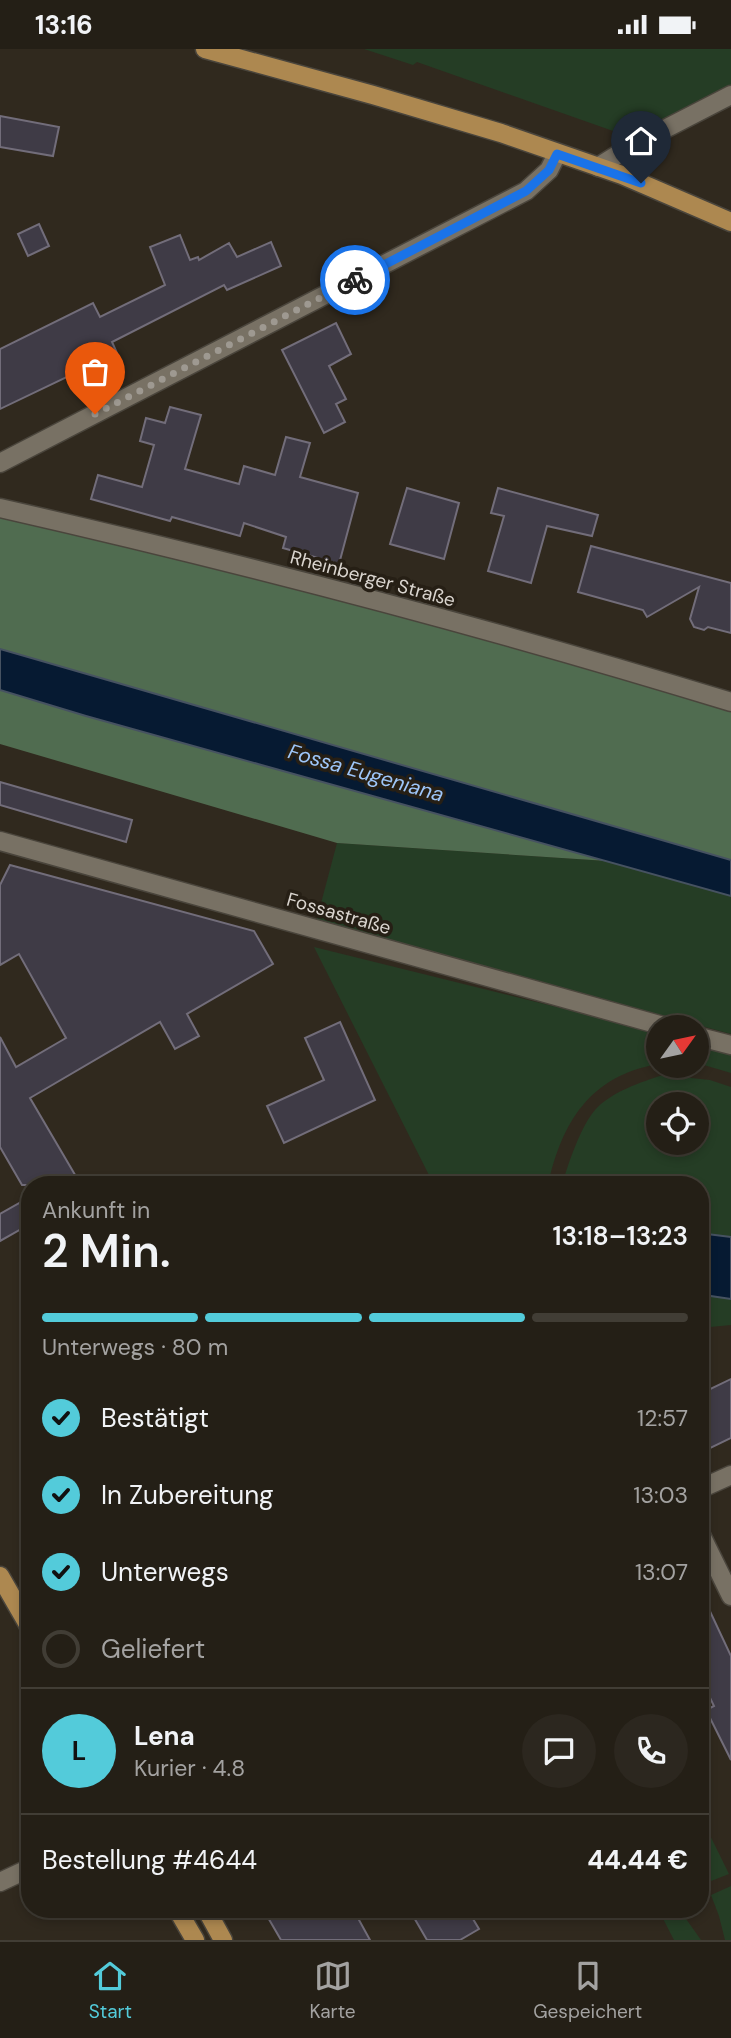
<!DOCTYPE html>
<html lang="de">
<head>
<meta charset="utf-8">
<style>
	body { margin:0; font-family:"DM Sans",sans-serif; background:#2c271f; color:#f1f3f6; height:100vh; display:flex; flex-direction:column; font-size:26px; white-space:nowrap }
	* { box-sizing:border-box; margin:0 }
	p { font-size:23px; color:#a3a2a1 }
	.icon { flex:none; width:38px; height:38px; fill:none; stroke:currentColor; stroke-width:2; stroke-linecap:round; stroke-linejoin:round }
	.map { position:relative; flex:1; overflow:hidden }
	.details { position:absolute; left:21px; top:1127px; width:688px; height:742px; display:flex; flex-direction:column; background:#241f16; border-radius:28px; box-shadow:0 4px 10px #0003,0 0 0 2px #413d35 }
	.details>* { flex:none }
	.needle { width:46px; rotate:57deg }
	.fabs { position:absolute; left:646px; top:966px; display:grid; gap:14px }
	.fabs a { display:grid; place-items:center; width:63px; height:63px; border-radius:50%; background:#241f16; box-shadow:0 4px 10px #0003,0 0 0 2px #413d35; font-size:35px }
	.pin { position:absolute; display:grid; place-items:center; width:60px; height:60px; color:#fff; margin:-72px -30px; border-radius:50% 50% 50% 0; rotate:-45deg; box-shadow:0 0 7px #0007 }
	.pin .icon { rotate:45deg }
	.courier { position:absolute; display:grid; place-items:center; width:70px; height:70px; margin:-35px; border:5px solid #1a73e8; border-radius:50%; background:#fff; color:#222; box-shadow:0 2px 9px #0007 }
	.headline em { font-style:normal; font-weight:600 }
	.headline div { display:flex; flex-direction:column-reverse }
	.headline { display:flex; align-items:center; justify-content:space-between; height:119px; padding:0 21px }
	h1 { font-size:46px; font-weight:600; line-height:52px }
	.bar { display:grid; grid-template-columns:repeat(4,1fr); gap:10px 7px; align-content:center; height:84px; padding:0 21px }
	.bar i { height:9px; border-radius:5px; background:#413d35 }
	.bar .active { background:#53cbda }
	.bar p { grid-column:span 4 }
	.line { display:flex; align-items:center; gap:18px; padding:0 21px; border-top:2px solid #413d35 }
	.line div { flex:1 }
	.round { display:grid; place-items:center; flex:none; width:74px; height:74px; border-radius:37px; background:#2c271f }
	ol { padding:0 21px; list-style:none }
	li { display:flex; align-items:center; gap:21px; height:77px }
	li p { margin-inline-start:auto }
	li .icon { padding:7px; border-radius:50%; background:#53cbda; color:#111; stroke-width:4 }
	li:last-child { color:#a3a2a1 }
	li i { width:38px; height:38px; border:4px solid #413d35; border-radius:50% }
	.status { display:flex; justify-content:space-between; align-items:center; height:49px; padding:0 35px; background:#241f16; direction:ltr }
	.status svg { height:19px; fill:currentColor }
	.tab-bar { display:flex; justify-content:space-around; align-items:center; height:98px; border-top:2px solid #413d35; background:#241f16; font-size:19px; color:#a3a2a1 }
	.tab-bar a { display:grid; justify-items:center; gap:4px }
	.tab-bar .active { color:#53cbda }
	.map>svg:first-child { display:block }
	.green { fill:#253d25; fill-rule:evenodd }
	.forest { fill:#506c50 }
	.water { fill:#061a32; stroke:#465261; stroke-width:2 }
	.building { fill:#3f3b46; stroke:#726d7a; stroke-width:2 }
	.lines { fill:none; stroke-linecap:round; stroke-linejoin:round }
	.minor-casing { stroke:#4a453c; stroke-width:21 }
	.major-casing { stroke:#4a453c; stroke-width:21 }
	.minor { stroke:#787164; stroke-width:18 }
	.major { stroke:#ad8850; stroke-width:18 }
	.done { stroke:#9e9991; stroke-width:7; stroke-dasharray:0 12.6 }
	.route { stroke:#1a73e8; stroke-width:9 }
	.labels { text-anchor:middle; stroke-width:7; stroke-linejoin:round; paint-order:stroke }
	.street-label { font-size:19px; fill:#dad5cf; stroke:#261f15 }
	.water-label { font-size:21px; font-style:italic; fill:#9ec6f9; stroke:#261f15 }
</style>
</head>
<body>
<div class="status"><b>13:16</b><svg viewBox="0 0 49 12"><path d="M0 12V9h3v3zM5 12V6h3v6zM10 12V3h3v9zM15 12V0h3v12zM26 1h20v11H26zM47 4h2v5h-2z"/></svg></div>
<div class="map">
<svg width="731" height="1891" viewBox="0 0 731 1891">
	<rect width="100%" height="100%" fill="#30291e"/>
	<g class="green">
		<path d="M 364,0 L 731,0 L 731,40 L 633,89 L 417,13 L 413,16 Z"/>
		<path d="M 337,794 L 607,812 L 731,847 L 731,985 L 316,873 Z"/>
		<path d="M 314,898 L 658,983 L 658,1015 C 590,1027 562,1073 548,1136 L 434,1136 Z"/>
		<path d="M 696,993 L 731,1003 L 731,1024 L 697,1014 Z"/>
		<path d="M 663,1026 L 710,1031 L 731,1038 L 731,1276 L 700,1279 L 700,1136 L 562,1136 C 568,1115 581,1077 595,1061 C 611,1043 641,1033 663,1026 ZM 658,1055 L 696,1055 L 696,1094 L 658,1094 Z"/>
		<path d="M 700,1766 L 729,1825 L 706,1834 L 700,1819 Z"/>
		<path d="M 731,1837 L 731,1891 L 725,1891 L 719,1867 L 711,1846 Z"/>
		<path d="M 658,1860 L 679,1860 L 701,1891 L 674,1891 Z"/>
	</g>
	<path class="forest" d="M 0,459 L 731,653 L 731,811 L 629,782 L 607,812 L 337,794 L 0,695 Z"/>
	<g class="water">
		<path d="M 0,600 L 731,811 L 731,847 L 86,667 L 0,641 Z"/>
		<path d="M 707,1185 L 731,1188 L 731,1250 L 704,1246 L 700,1241 L 700,1188 Z"/>
	</g>
	<g class="building">
		<path d="M 0,67 L 59,78 L 53,107 L 0,98 Z"/>
		<path d="M 39,175 L 49,197 L 28,207 L 18,185 Z"/>
		<path d="M 180,186 L 190,211 L 198,208 L 199,211 L 229,194 L 237,208 L 271,193 L 281,217 L 227,241 L 224,236 L 112,293 L 117,304 L 0,360 L 0,300 L 93,254 L 100,268 L 165,236 L 150,198 Z"/>
		<path d="M 336,274 L 351,305 L 329,317 L 346,350 L 336,355 L 345,373 L 324,384 L 282,301 Z"/>
		<path d="M 170,358 L 201,366 L 185,420 L 239,435 L 244,417 L 275,426 L 286,388 L 310,394 L 300,428 L 358,444 L 339,515 L 283,499 L 286,488 L 244,474 L 240,487 L 172,468 L 170,472 L 91,450 L 98,426 L 142,438 L 154,396 L 140,392 L 146,369 L 165,374 Z"/>
		<path d="M 407,439 L 459,454 L 444,510 L 390,495 Z"/>
		<path d="M 498,439 L 598,466 L 592,487 L 547,477 L 531,534 L 488,522 L 504,467 L 491,464 Z"/>
		<path d="M 591,497 L 731,534 L 731,584 L 708,578 L 704,581 L 694,578 L 690,570 L 699,538 L 647,568 L 643,561 L 578,543 Z"/>
		<path d="M 0,733 L 132,771 L 126,793 L 0,756 Z"/>
		<path d="M 10,816 L 254,882 L 273,915 L 187,965 L 199,987 L 175,1000 L 160,973 L 30,1049 L 81,1136 L 22,1136 L 0,1098 L 0,988 L 16,1018 L 66,989 L 19,905 L 0,916 L 0,836 Z"/>
		<path d="M 340,973 L 375,1051 L 284,1094 L 267,1057 L 324,1031 L 305,989 Z"/>
		<path d="M 30,1148 L 30,1175 L 0,1192 L 0,1165 Z"/>
		<path d="M 731,1330 L 731,1389 L 700,1404 L 700,1345 Z"/>
		<path d="M 700,1541 L 731,1607 L 731,1711 L 706,1661 L 714,1657 L 700,1628 Z"/>
		<path d="M 263,1860 L 353,1860 L 370,1891 L 281,1891 Z"/>
		<path d="M 409,1860 L 467,1860 L 479,1880 L 460,1891 L 427,1891 Z"/>
	</g>
	<g class="lines">
		<g class="minor-casing">
			<g id="minor">
				<path d="M 598,118 L 630,98 L 731,46"/>
				<path d="M 0,414 L 526,142 L 549,121 L 557,105"/>
				<path d="M 0,459 C 246,515 490,579 731,653"/>
				<path d="M 0,792 L 667,978"/>
				<path d="M 696,987 L 731,996"/>
				<path d="M 700,1440 L 731,1426"/>
				<path d="M 700,1484 L 731,1547"/>
				<path d="M 0,1833 L 30,1819"/>
			</g>
		</g>
		<g class="major-casing">
			<g id="major">
				<path d="M 205,0 L 373,46 L 501,84 L 622,126 L 731,173"/>
				<path d="M 0,1527 L 30,1579"/>
				<path d="M 177,1860 L 195,1891"/>
				<path d="M 206,1860 L 223,1891"/>
			</g>
		</g>
		<use href="#minor" class="minor"/>
		<use href="#major" class="major"/>
	</g>
	<g class="lines">
		<path class="done" d="M 95,365 L 355,231"/>
		<path class="route" d="M 355,231 L 526,142 L 549,121 L 557,105 L 641,134"/>
	</g>
	<g class="labels">
		<g class="street-label">
			<text transform="translate(373 529) rotate(15)" y="7">Rheinberger Straße</text>
			<text transform="translate(339 864) rotate(16)" y="7">Fossastraße</text>
		</g>
		<g class="water-label">
			<text transform="translate(366 724) rotate(16)" y="7">Fossa Eugeniana</text>
		</g>
	</g>
</svg>
<div class="fabs">
<a><svg class="needle" viewBox="-14 -14 28 28"><path d="M0-13l5 13h-10z" fill="#e53935"/><path d="M0 13l5-13h-10z" fill="#a3a2a1"/></svg></a>
<a><svg class="icon" aria-label="locate" viewBox="0 0 24 24"><circle cx="12" cy="12" r="6"/><path d="M12 2v4M12 18v4M2 12h4M18 12h4"/></svg></a>
</div>
<div class="pin" style="left:95px;top:365px;background:#ea580c"><svg class="icon" aria-label="bag" viewBox="0 0 24 24"><path d="M5 8h14l-1 12H6zM9 8a3 3 0 0 1 6 0"/></svg></div>
<div class="pin" style="left:641px;top:134px;background:#1f2937"><svg class="icon" aria-label="home" viewBox="0 0 24 24"><path d="M3 11l9-7 9 7M6 9v11h12V9"/></svg></div>
<div class="courier" style="left:355px;top:231px"><svg class="icon" aria-label="bike" viewBox="0 0 24 24"><circle cx="6" cy="16" r="4"/><circle cx="18" cy="16" r="4"/><path d="M6 16l4-8h5l3 8M10 8l3 8H6M13 5h3"/></svg></div>
<section class="details">
<div class="headline"><div><h1>2 Min.</h1><p>Ankunft in</p></div><em>13:18–13:23</em></div>
<div class="bar"><i class="active"></i><i class="active"></i><i class="active"></i><i></i><p>Unterwegs · 80 m</p></div>
<ol>
<li><svg class="icon" aria-label="check" viewBox="0 0 24 24"><path d="M5 12l5 5 9-10"/></svg>Bestätigt<p>12:57</p></li>
<li><svg class="icon" aria-label="check" viewBox="0 0 24 24"><path d="M5 12l5 5 9-10"/></svg>In Zubereitung<p>13:03</p></li>
<li><svg class="icon" aria-label="check" viewBox="0 0 24 24"><path d="M5 12l5 5 9-10"/></svg>Unterwegs<p>13:07</p></li>
<li><i></i>Geliefert</li>
</ol>
<div class="line" style="height:126px"><b class="round" style="background:#53cbda;color:#111">L</b><div><b>Lena</b><p>Kurier · 4.8</p></div><a class="round"><svg class="icon" aria-label="chat" viewBox="0 0 24 24"><path d="M4 5h16v11H9l-5 4z"/></svg></a><a class="round"><svg class="icon" aria-label="phone" viewBox="0 0 24 24"><path d="M5 4h4l2 5-3 2q2 4 5 5l2-3 5 2v4C11 20 4 13 5 4z"/></svg></a></div>
<div class="line" style="height:91px"><div>Bestellung #4644</div><b>44.44 €</b></div>
</section>
</div>
<nav class="tab-bar">
<a class="active"><svg class="icon" aria-label="home" viewBox="0 0 24 24"><path d="M3 11l9-7 9 7M6 9v11h12V9"/></svg>Start</a>
<a><svg class="icon" aria-label="map" viewBox="0 0 24 24"><path d="M3 6l6-2 6 2 6-2v14l-6 2-6-2-6 2zM9 4v14M15 6v14"/></svg>Karte</a>
<a><svg class="icon" aria-label="saved" viewBox="0 0 24 24"><path d="M7 4h10v16l-5-4-5 4z"/></svg>Gespeichert</a>
</nav>
</body>
</html>
